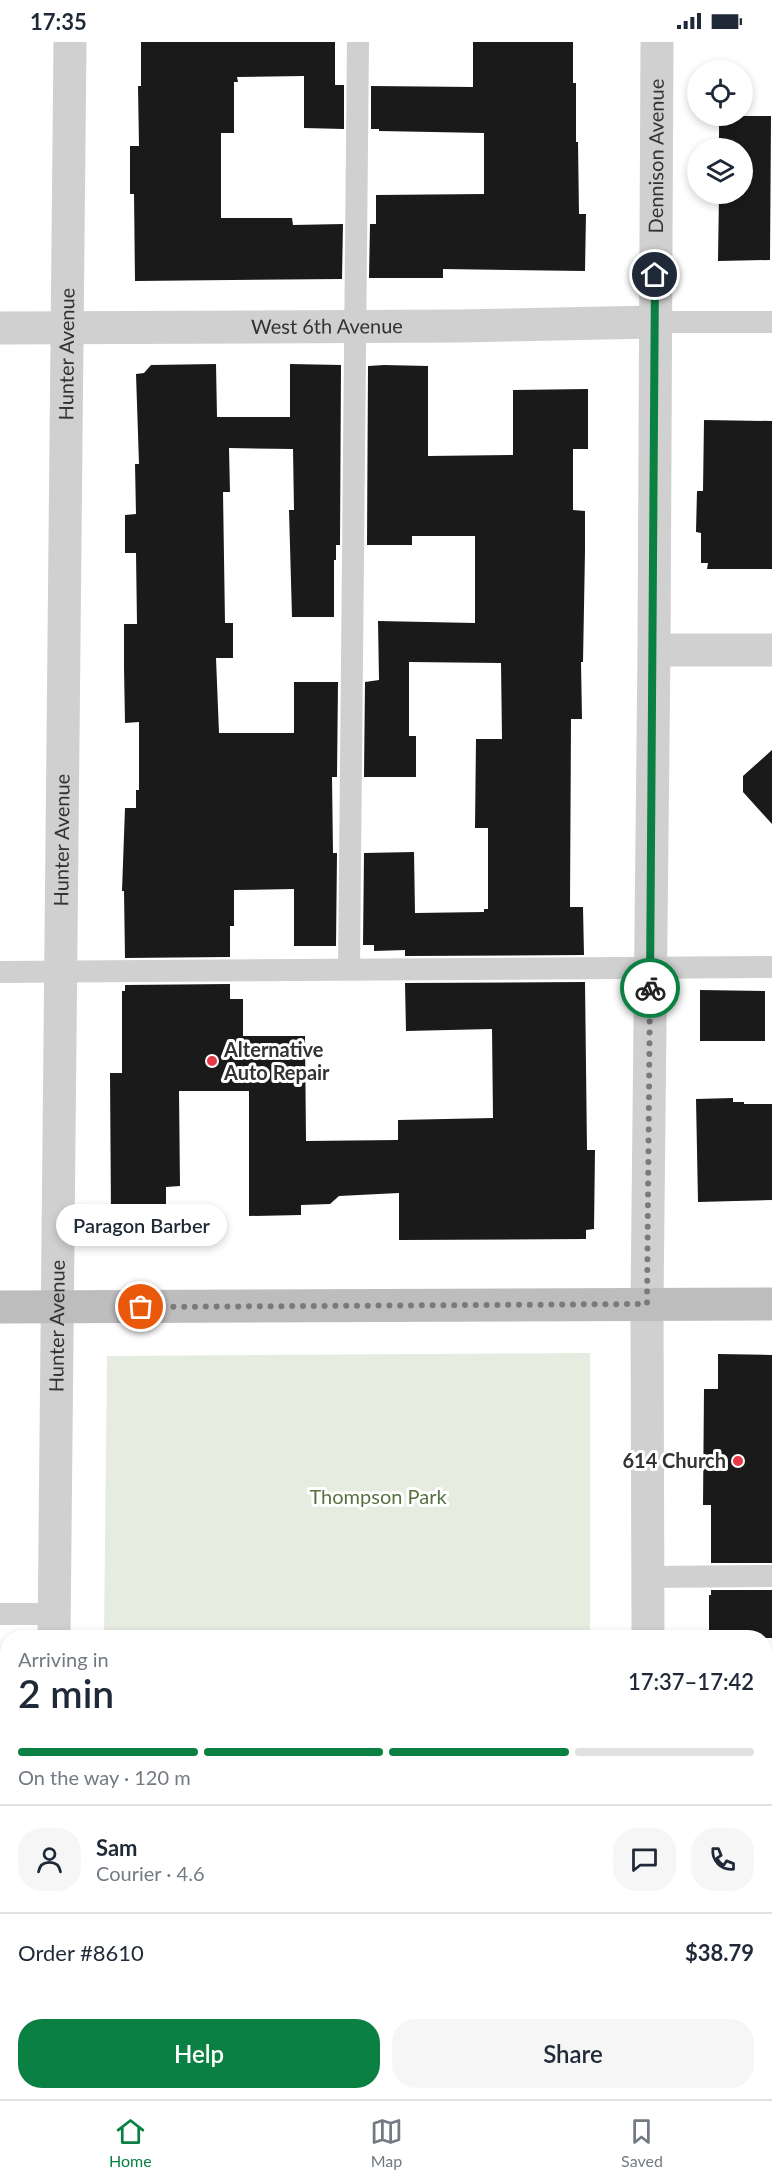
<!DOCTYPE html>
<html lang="en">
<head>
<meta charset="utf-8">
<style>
	body { margin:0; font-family:Lato,sans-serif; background:#f6f6f7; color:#1f2937; height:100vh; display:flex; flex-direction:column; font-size:22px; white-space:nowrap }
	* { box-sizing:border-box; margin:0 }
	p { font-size:20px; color:#747a83 }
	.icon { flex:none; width:33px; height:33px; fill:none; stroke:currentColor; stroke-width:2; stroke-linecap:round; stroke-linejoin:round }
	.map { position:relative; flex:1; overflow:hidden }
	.drawer { position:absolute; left:0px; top:1588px; width:772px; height:470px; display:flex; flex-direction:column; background:#fff; border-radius:24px 24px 0 0; box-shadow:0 3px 9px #0003 }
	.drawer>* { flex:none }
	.buttons { position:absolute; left:687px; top:18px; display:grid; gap:12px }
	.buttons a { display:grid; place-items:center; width:66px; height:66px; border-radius:50%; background:#fff; box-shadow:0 3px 9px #0003; font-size:30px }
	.pin { position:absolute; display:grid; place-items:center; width:51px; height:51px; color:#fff; margin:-26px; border:3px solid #fff; border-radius:50%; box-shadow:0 2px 6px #0007 }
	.courier { position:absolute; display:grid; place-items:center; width:60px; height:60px; margin:-30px; border:4px solid #0b8043; border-radius:50%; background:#fff; color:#222; box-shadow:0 2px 8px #0007 }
	.bubble { position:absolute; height:42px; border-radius:21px; background:#fff; box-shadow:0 3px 9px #0003; font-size:20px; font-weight:600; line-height:42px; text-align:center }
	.headline em { font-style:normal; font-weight:600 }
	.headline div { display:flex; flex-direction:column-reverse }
	.headline { display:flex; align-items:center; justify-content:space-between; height:102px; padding:0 18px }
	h1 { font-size:39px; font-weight:600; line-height:45px }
	.bar { display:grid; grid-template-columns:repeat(4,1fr); gap:9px 6px; align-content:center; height:72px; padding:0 18px }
	.bar i { height:8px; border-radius:4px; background:#e0e1e3 }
	.bar .selected { background:#0b8043 }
	.bar p { grid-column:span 4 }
	.line { display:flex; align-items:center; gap:15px; padding:0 18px; border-top:2px solid #e0e1e3 }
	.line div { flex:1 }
	.round { display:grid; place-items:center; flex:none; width:63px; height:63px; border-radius:24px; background:#f6f6f7 }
	.primary-button { display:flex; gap:12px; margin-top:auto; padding:12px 18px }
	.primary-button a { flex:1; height:69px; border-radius:24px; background:#0b8043; color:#fff; font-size:24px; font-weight:600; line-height:69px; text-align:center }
	.primary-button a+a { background:#f6f6f7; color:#1f2937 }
	.status { display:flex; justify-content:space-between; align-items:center; height:42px; padding:0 30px; background:#fff; direction:ltr }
	.status svg { height:16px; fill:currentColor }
	.menu { display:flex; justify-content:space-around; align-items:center; height:84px; border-top:2px solid #e0e1e3; background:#fff; font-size:16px; color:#747a83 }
	.menu a { display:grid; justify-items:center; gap:3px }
	.menu .selected { color:#0b8043 }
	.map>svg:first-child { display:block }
	.green { fill:#e6ecdf }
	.building { fill:#1a1a1a }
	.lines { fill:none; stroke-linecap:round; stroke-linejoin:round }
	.service { stroke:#d0d0d0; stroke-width:22 }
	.minor { stroke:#d0d0d0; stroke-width:33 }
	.secondary { stroke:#bdbdbd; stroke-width:33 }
	.done { stroke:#7a7a7a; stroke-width:6; stroke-dasharray:0 10.8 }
	.route { stroke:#0b8043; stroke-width:8 }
	.poi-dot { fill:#e63946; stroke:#fff; stroke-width:2 }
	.labels { text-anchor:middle; stroke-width:6; stroke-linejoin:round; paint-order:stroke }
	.street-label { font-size:20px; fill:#333; stroke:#fff }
	.poi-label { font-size:20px; font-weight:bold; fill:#333; stroke:#fff; text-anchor:start }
	.park-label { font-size:20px; fill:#56703f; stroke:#fff }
</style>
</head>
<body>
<div class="status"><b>17:35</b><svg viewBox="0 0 49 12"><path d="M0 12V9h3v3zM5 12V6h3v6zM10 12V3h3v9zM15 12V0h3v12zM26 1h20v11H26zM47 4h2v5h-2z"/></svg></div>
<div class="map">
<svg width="772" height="2057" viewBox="0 0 772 2057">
	<rect width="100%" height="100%" fill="#fff"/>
	<g class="green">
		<path d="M 590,1311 L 590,1596 L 104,1596 L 107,1314 Z"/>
		<rect x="100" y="2050" width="544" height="7"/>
	</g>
	<g class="building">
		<path d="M 141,0 L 335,0 L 335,43 L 344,43 L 344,87 L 304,86 L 304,34 L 237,35 L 238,40 L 234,40 L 234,91 L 221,91 L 221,176 L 292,176 L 293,183 L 343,182 L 342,237 L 135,239 L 134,152 L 130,152 L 130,104 L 139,104 L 138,44 L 141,44 Z"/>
		<path d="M 473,0 L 573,0 L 573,41 L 576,41 L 576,100 L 578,100 L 579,172 L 586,172 L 585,229 L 443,227 L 443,236 L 369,236 L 370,182 L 376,182 L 376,153 L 484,152 L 484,91 L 379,89 L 379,87 L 371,87 L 371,44 L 473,45 Z"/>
		<path d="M 719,74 L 771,74 L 770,218 L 718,219 L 719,152 L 742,152 L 742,106 L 719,106 Z"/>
		<path d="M 216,322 L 217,375 L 290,375 L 290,322 L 341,323 L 340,503 L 336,503 L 336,518 L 334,518 L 334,575 L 292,575 L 289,468 L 294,468 L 293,407 L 229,406 L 230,450 L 223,450 L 225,581 L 233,581 L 233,616 L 216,616 L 219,691 L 294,691 L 294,640 L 338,640 L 337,735 L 332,735 L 333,811 L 337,811 L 336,904 L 294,904 L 294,847 L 234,848 L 234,884 L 230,884 L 230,915 L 125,916 L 124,849 L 122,849 L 125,766 L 136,766 L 136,748 L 139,748 L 139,680 L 125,681 L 124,626 L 124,582 L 137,582 L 136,511 L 125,511 L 125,473 L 136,472 L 135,422 L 139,422 L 136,332 L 144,331 L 151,323 Z"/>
		<path d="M 384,323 L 428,324 L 428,414 L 513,413 L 513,348 L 588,347 L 588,407 L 573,407 L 573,468 L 585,469 L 585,509 L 583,620 L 581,620 L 582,677 L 571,677 L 570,865 L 583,865 L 584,913 L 405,914 L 405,908 L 374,909 L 374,903 L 363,903 L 364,811 L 414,810 L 415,871 L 484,870 L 484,867 L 488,867 L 488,786 L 475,786 L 476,697 L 502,697 L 501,621 L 409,620 L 409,694 L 416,694 L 416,735 L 364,735 L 365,640 L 379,638 L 378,579 L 475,581 L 475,494 L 412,494 L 412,503 L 367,503 L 368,324 Z"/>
		<path d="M 704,378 L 772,379 L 772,527 L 707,527 L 708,521 L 701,521 L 701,491 L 696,490 L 697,449 L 703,449 Z"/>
		<path d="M 772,708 L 772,782 L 743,750 L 743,734 Z"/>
		<path d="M 585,940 L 587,1108 L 595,1108 L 594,1187 L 586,1188 L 586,1197 L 399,1198 L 399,1151 L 339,1154 L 330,1162 L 301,1163 L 301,1173 L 249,1174 L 249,1049 L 179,1049 L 180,1144 L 166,1145 L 166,1174 L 111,1174 L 110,1031 L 122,1031 L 122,949 L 125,949 L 125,943 L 230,942 L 230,957 L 243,957 L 243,994 L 305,994 L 306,1099 L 398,1098 L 398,1078 L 493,1076 L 492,987 L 406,989 L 405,941 Z"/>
		<path d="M 700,948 L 765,949 L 765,999 L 700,999 Z"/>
		<path d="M 733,1056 L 733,1060 L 744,1060 L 744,1062 L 772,1062 L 772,1158 L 698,1160 L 696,1057 Z"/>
		<path d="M 718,1312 L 772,1313 L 772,1521 L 711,1521 L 711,1463 L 703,1463 L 704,1347 L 718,1347 Z"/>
		<path d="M 711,1548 L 772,1548 L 772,1596 L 709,1596 L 709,1553 L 711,1553 Z"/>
	</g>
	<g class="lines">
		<g class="service">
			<path d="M 655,280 L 772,280"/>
			<path d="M 349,927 L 358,0"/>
			<path d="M 0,930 L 772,925"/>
			<path d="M 648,1535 L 772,1534"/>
			<path d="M 0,1572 L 54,1572"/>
		</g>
		<g class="minor">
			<path id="s1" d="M 0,286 L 459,284 L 655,280"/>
			<path d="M 654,608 L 772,608"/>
			<path id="s2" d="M 54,1596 L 70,0"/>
			<path id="s3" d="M 648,1596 L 647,1262 L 654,608 L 657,0"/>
			<path d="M 765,1818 L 772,1818"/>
			<path d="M 49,2057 L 49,2050"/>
		</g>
		<path class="secondary" d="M 0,1265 L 772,1262"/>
	</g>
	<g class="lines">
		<path class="done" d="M 141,1265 L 647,1262 L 650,946"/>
		<path class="route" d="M 650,946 L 655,233"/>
	</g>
	<g class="poi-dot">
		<circle cx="212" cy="1019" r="6"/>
		<circle cx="738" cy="1419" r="6"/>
	</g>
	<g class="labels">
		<g class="street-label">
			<text dy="7" stroke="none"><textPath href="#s3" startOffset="1482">Dennison Avenue</textPath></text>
			<text dy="7" stroke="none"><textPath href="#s1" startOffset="327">West 6th Avenue</textPath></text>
			<text dy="7" stroke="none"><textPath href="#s2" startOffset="1284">Hunter Avenue</textPath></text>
			<text dy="7" stroke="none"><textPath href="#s2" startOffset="798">Hunter Avenue</textPath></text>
			<text dy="7" stroke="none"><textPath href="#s2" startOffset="312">Hunter Avenue</textPath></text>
		</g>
		<g class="poi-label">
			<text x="224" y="1015">Alternative<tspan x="224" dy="23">Auto Repair</tspan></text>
			<text x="726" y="1426" text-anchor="end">614 Church</text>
		</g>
		<g class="park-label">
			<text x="378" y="1462">Thompson Park</text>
		</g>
	</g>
</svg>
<div class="buttons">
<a><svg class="icon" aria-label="locate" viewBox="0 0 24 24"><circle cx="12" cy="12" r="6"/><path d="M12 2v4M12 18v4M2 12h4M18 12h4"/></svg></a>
<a><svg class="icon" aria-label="layers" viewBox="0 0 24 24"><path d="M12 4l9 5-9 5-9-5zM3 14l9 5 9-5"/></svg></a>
</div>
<div class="pin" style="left:141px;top:1265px;background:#ea580c"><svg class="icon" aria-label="bag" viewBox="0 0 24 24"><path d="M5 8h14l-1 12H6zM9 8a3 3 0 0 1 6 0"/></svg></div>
<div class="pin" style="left:655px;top:233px;background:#1f2937"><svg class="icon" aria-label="home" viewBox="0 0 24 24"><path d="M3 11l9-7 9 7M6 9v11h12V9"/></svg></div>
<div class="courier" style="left:650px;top:946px"><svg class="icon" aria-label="bike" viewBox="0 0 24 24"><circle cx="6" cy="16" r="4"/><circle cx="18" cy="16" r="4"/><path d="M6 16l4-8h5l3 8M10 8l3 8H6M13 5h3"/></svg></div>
<div class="bubble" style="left:56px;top:1162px;width:171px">Paragon Barber</div>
<section class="drawer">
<div class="headline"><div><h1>2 min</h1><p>Arriving in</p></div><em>17:37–17:42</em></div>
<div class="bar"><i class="selected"></i><i class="selected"></i><i class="selected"></i><i></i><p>On the way · 120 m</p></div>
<div class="line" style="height:108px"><a class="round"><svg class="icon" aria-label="person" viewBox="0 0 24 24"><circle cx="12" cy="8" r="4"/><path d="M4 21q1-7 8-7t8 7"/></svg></a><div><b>Sam</b><p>Courier · 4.6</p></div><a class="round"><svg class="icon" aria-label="chat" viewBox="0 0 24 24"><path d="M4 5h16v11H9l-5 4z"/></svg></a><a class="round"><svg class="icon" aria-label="phone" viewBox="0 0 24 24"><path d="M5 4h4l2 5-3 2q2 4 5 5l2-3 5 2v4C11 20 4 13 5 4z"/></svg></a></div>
<div class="line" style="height:78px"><div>Order #8610</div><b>$38.79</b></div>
<div class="primary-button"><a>Help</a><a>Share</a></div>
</section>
</div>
<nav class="menu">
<a class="selected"><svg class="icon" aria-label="home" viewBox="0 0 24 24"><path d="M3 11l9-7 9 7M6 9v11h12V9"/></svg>Home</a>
<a><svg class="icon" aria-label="map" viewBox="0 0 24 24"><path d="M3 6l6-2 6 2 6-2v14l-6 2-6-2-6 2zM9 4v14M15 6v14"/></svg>Map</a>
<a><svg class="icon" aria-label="saved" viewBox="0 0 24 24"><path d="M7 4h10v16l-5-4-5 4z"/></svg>Saved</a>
</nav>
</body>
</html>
